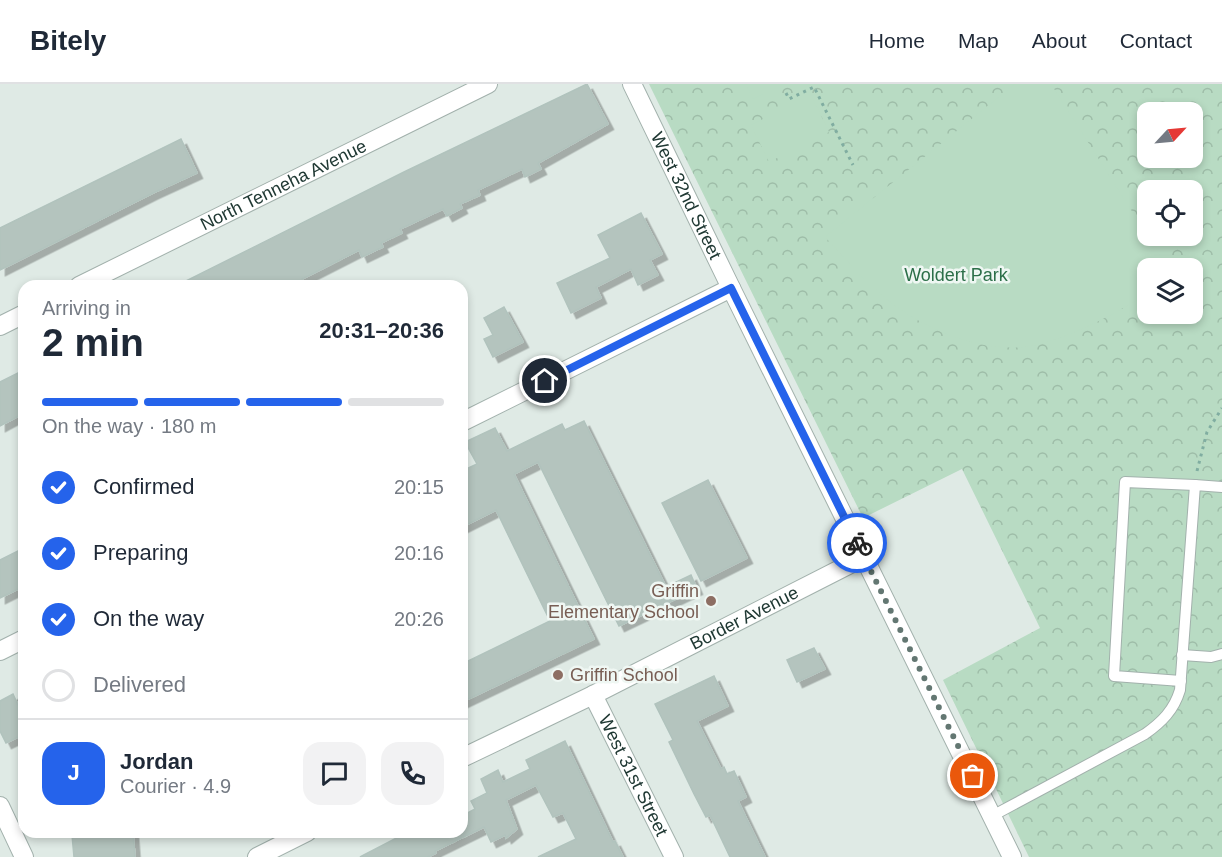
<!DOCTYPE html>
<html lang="en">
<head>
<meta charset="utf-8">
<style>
	body { margin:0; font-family:Arial,sans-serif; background:#f2f2f3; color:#1f2937; height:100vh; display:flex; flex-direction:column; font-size:22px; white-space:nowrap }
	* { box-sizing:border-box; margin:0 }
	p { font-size:20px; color:#747a83 }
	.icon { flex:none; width:33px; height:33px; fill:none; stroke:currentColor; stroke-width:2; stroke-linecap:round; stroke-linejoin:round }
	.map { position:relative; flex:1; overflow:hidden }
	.drawer { position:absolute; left:18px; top:196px; width:450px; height:558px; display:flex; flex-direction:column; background:#fff; border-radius:18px; box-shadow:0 3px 9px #0003 }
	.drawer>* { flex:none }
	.needle { width:39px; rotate:64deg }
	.tools { position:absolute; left:1137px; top:18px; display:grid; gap:12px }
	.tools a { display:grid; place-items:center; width:66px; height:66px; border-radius:12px; background:#fff; box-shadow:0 3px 9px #0003; font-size:30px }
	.pin { position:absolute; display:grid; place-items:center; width:51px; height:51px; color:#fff; margin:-26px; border:3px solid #fff; border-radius:50%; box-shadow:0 2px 6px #0007 }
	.courier { position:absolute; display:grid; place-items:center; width:60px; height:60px; margin:-30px; border:4px solid #2563eb; border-radius:50%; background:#fff; color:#222; box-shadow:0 2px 8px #0007 }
	.summary em { font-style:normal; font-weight:600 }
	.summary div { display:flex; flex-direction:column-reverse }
	.summary { display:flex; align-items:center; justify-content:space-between; height:102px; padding:0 24px }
	h1 { font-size:39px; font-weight:600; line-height:45px }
	.bar { display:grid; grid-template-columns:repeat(4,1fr); gap:9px 6px; align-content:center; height:72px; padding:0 24px }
	.bar i { height:8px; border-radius:4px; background:#e0e1e3 }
	.bar .current { background:#2563eb }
	.bar p { grid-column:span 4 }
	.line { display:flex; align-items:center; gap:15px; padding:0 24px; border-top:2px solid #e0e1e3 }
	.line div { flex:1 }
	.round { display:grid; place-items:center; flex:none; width:63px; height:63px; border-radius:18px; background:#f2f2f3 }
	ol { padding:0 24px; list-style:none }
	li { display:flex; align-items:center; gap:18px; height:66px }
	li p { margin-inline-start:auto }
	li .icon { padding:6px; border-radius:50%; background:#2563eb; color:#fff; stroke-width:4 }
	li:last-child { color:#747a83 }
	li i { width:33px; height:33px; border:3px solid #e0e1e3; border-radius:50% }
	header { display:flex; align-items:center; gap:36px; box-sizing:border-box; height:84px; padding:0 30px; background:#fff; border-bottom:2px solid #e0e1e3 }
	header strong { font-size:28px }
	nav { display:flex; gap:33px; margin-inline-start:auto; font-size:21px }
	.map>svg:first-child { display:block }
	.forest { fill:url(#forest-crowns); fill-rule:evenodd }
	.pitch { fill:#b8dbc3 }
	.building { fill:#b4c4be; stroke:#b1c3bd; stroke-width:1.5; filter:url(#shadow) }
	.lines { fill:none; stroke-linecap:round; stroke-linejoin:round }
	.service-casing { stroke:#a2b1ac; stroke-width:12 }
	.minor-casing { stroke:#a2b1ac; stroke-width:20 }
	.tertiary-casing { stroke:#a2b1ac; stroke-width:20 }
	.path { stroke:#80ada1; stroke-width:3; stroke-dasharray:3 4.5; stroke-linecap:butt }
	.service { stroke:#fff; stroke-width:10 }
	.minor { stroke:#fff; stroke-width:18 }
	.tertiary { stroke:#fff; stroke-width:18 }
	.done { stroke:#637772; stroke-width:6; stroke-dasharray:0 10.8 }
	.route { stroke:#2563eb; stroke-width:8 }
	.education-dot { fill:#8d6e63; stroke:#eff7f3; stroke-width:2 }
	.labels { text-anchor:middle; stroke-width:5; stroke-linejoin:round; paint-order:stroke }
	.street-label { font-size:18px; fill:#203934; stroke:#eff7f3 }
	.park-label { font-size:18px; fill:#2c6f49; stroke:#eff7f3 }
	.education-label { font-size:18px; fill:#785e54; stroke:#eff7f3; text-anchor:end }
</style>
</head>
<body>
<header>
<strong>Bitely</strong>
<nav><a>Home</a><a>Map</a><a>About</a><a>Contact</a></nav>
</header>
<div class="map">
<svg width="1222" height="773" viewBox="0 0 1222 773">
	<defs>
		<pattern id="forest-crowns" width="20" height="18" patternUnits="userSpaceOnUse" patternTransform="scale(1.5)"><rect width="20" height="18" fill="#b8dbc3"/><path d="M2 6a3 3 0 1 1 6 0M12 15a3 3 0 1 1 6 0" fill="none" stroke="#9ebda8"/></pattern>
		<filter id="shadow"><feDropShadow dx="5.5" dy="5.5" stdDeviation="0" flood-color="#0004"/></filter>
	</defs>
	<rect width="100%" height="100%" fill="#dfeae5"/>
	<path class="forest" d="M 649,0 L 1222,0 L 1222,773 L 1029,773 L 943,596 L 1040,544 L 962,385 L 863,434 ZM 1148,28 L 1192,28 L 1192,74 L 1148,74 ZM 1148,106 L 1192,106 L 1192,152 L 1148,152 ZM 1148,184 L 1192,184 L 1192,230 L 1148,230 Z"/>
	<g class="pitch">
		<path d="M 746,0 L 783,0 L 753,15 Z"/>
		<path d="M 1015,0 L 1051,0 L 1168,184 L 1148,184 L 1147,210 C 1114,230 1078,250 1040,260 C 989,274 921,245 883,212 C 862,194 844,173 825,153 Z"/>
		<path d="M 811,11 L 829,48 L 769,78 L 751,41 Z"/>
	</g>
	<g class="building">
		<path d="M 587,0 L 608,40 L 538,79 L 541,85 L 525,93 L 522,85 L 478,106 L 480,111 L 460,120 L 462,124 L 447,132 L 443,125 L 400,145 L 402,149 L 381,159 L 383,163 L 362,173 L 359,166 L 302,195 L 306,202 L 176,202 L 404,88 Z"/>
		<path d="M 181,55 L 197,89 L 153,109 L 0,186 L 0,144 Z"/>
		<path d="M 641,129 L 662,170 L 650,176 L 658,191 L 638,201 L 631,185 L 596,203 L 601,214 L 571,229 L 557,199 L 610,174 L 598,151 Z"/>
		<path d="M 504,223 L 523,258 L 493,273 L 484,255 L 493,251 L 484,234 Z"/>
		<path d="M 24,286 L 24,329 L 0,342 L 0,298 Z"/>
		<path d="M 584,337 L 666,503 L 691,491 L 697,505 L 619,542 L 538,378 L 514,390 L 594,555 L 462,618 L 462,580 L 550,537 L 496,426 L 462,443 L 462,387 L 477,380 L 465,358 L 495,344 L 507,367 L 562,340 L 565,346 Z"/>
		<path d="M 708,396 L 747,474 L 701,497 L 662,419 Z"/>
		<path d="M 24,464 L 24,502 L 0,514 L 0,476 Z"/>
		<path d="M 814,564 L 825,585 L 797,598 L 787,576 Z"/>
		<path d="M 714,592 L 728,622 L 697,637 L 721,685 L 724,683 L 727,690 L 734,687 L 746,713 L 738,717 L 765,773 L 730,773 L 710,731 L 706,733 L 694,710 L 669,658 L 673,656 L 655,620 Z"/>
		<path d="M 13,610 L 18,621 L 24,618 L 24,650 L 6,659 L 0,647 L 0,617 Z"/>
		<path d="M 565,657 L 613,758 L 615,757 L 623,773 L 538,773 L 576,755 L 563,729 L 553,733 L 536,701 L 506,716 L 517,745 L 506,754 L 505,751 L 491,758 L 484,743 L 435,767 L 436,769 L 428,773 L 360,773 L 408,748 L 462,748 L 462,732 L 475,725 L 471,717 L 487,709 L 481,695 L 498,686 L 503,698 L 530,685 L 526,676 Z"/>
		<path d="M 84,748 L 133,748 L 135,773 L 74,773 L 72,751 L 84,750 Z"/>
	</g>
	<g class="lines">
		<g class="service-casing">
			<g id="service">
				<path d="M 1182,571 L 1211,573 L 1222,570"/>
				<path d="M 1181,597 L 1114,592 L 1125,398 L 1195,401"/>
				<path d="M 992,732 L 1145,650 C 1162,638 1174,626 1180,606 L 1195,401 L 1222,403"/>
			</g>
		</g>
		<g class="minor-casing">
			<g id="minor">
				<path id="s1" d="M 79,202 L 488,0"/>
				<path d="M 0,242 L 24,230"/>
				<path d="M 462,338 L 731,204"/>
				<path d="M 0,567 L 24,555"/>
				<path id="s2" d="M 593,611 L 674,773"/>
				<path id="s3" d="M 462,674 L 593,611 L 864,473"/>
				<path d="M 0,722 L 24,773"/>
				<path d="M 257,773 L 307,748"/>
			</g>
		</g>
		<g class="tertiary-casing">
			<g id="tertiary">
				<path id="s4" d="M 632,0 L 731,204 L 1012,773"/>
			</g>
		</g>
		<g class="path">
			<path d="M 786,9 L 789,15 L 814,3 L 853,81"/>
			<path d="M 1197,387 L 1207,348 L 1222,324"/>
		</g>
		<use href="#service" class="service"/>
		<use href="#minor" class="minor"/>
		<use href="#tertiary" class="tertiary"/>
	</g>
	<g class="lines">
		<path class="done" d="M 857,459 L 973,692"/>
		<path class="route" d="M 545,297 L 731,204 L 857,459"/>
	</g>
	<g class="education-dot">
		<circle cx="711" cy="517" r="6"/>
		<circle cx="558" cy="591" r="6"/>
	</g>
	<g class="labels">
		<g class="street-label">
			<text dy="6" stroke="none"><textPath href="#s1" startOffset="228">North Tenneha Avenue</textPath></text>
			<text dy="6" stroke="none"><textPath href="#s4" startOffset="124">West 32nd Street</textPath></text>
			<text dy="6" stroke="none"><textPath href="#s3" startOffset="315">Border Avenue</textPath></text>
			<text dy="6" stroke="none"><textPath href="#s2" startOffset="90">West 31st Street</textPath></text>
		</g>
		<g class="park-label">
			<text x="956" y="197">Woldert Park</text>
		</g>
		<g class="education-label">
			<text x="699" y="513">Griffin<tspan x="699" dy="21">Elementary School</tspan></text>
			<text x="570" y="597" text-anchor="start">Griffin School</text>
		</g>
	</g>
</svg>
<div class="tools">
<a><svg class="needle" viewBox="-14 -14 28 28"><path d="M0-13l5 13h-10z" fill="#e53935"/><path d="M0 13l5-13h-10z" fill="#747a83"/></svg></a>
<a><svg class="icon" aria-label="locate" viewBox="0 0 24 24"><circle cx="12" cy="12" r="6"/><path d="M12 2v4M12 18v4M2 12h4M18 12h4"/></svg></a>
<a><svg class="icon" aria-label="layers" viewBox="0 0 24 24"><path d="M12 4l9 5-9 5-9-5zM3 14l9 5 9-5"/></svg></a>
</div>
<div class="pin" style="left:973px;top:692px;background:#ea580c"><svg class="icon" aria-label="bag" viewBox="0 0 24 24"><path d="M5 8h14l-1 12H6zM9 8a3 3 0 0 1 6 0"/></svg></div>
<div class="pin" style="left:545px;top:297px;background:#1f2937"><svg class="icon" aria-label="home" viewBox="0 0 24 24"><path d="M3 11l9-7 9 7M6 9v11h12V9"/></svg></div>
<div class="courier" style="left:857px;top:459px"><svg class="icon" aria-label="bike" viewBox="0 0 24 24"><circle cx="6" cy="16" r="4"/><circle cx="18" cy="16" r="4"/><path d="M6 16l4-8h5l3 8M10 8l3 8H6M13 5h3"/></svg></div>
<section class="drawer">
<div class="summary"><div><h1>2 min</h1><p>Arriving in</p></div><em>20:31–20:36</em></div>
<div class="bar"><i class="current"></i><i class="current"></i><i class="current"></i><i></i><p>On the way · 180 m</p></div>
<ol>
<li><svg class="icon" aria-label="check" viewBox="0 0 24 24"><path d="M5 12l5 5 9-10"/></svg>Confirmed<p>20:15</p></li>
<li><svg class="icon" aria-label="check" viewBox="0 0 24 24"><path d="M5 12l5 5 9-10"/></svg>Preparing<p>20:16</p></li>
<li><svg class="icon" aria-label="check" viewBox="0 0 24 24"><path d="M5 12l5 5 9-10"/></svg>On the way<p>20:26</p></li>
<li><i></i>Delivered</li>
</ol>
<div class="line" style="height:108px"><b class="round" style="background:#2563eb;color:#fff">J</b><div><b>Jordan</b><p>Courier · 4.9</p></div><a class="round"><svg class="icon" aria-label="chat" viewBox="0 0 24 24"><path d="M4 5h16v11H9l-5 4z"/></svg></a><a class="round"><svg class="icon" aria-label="phone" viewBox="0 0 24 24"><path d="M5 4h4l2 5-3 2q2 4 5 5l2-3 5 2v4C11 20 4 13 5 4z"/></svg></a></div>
</section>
</div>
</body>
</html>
